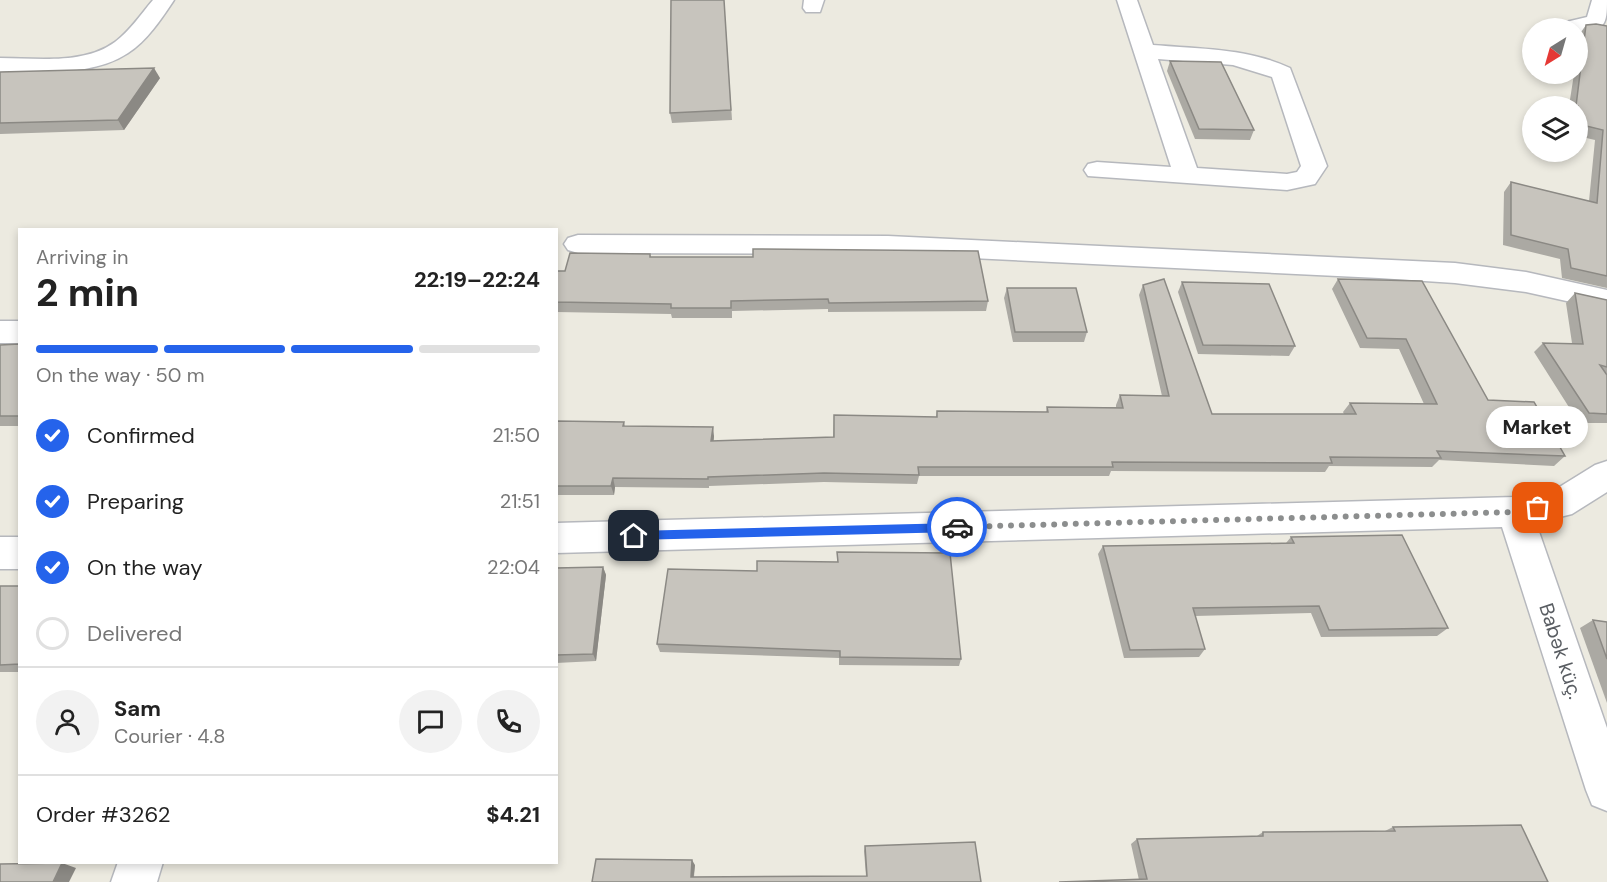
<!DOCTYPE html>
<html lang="en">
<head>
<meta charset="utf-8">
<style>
	body { margin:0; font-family:"DM Sans",sans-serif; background:#f2f2f2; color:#222; height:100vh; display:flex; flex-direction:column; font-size:22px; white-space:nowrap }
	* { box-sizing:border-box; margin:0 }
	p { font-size:20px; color:#767676 }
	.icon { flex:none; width:33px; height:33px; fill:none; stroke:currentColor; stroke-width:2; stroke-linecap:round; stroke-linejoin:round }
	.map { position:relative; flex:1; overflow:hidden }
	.panel { position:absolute; left:18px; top:228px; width:540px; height:636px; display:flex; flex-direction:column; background:#fff; border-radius:0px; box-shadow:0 3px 9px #0003 }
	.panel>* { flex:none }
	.needle { width:39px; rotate:217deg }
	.tools { position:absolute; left:1522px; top:18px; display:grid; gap:12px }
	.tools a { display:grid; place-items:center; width:66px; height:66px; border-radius:50%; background:#fff; box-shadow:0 3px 9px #0003; font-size:30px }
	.pin { position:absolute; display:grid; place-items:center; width:51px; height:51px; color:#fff; margin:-26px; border-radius:12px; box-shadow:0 3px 9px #0006 }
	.courier { position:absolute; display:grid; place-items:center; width:60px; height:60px; margin:-30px; border:4px solid #2563eb; border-radius:50%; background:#fff; color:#222; box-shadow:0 2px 8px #0007 }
	.bubble { position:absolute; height:42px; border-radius:21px; background:#fff; box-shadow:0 3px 9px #0003; font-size:20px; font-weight:700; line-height:42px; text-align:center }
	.headline em { font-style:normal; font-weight:700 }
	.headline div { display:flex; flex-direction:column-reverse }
	.headline { display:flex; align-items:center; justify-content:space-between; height:102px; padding:0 18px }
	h1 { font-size:39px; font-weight:700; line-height:45px }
	.bar { display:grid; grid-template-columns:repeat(4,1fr); gap:9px 6px; align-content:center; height:72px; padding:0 18px }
	.bar i { height:8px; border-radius:4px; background:#e0e0e0 }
	.bar .selected { background:#2563eb }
	.bar p { grid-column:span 4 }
	.line { display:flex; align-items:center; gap:15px; padding:0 18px; border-top:2px solid #e0e0e0 }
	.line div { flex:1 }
	.round { display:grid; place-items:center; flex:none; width:63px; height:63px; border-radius:32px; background:#f2f2f2 }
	ol { padding:0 18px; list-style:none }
	li { display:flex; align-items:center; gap:18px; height:66px }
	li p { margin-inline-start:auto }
	li .icon { padding:6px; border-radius:50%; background:#2563eb; color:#fff; stroke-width:4 }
	li:last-child { color:#767676 }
	li i { width:33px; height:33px; border:3px solid #e0e0e0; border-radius:50% }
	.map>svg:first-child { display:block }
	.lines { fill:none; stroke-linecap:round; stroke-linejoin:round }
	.minor-casing { stroke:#b6b8bd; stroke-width:3 }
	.minor { fill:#fff; fill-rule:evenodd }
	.wall { fill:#aba9a3 }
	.shaded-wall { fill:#8b8984 }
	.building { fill:#c7c4bd; stroke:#8b8984; stroke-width:1.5 }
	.route { fill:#2563eb }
	.done { stroke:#8c8e8e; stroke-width:6; stroke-dasharray:0 10.8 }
	.labels { text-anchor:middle; stroke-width:5; stroke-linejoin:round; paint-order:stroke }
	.street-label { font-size:20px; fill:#595d62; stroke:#fff }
</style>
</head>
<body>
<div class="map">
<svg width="1607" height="882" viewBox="0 0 1607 882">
	<rect width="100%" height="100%" fill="#eceae0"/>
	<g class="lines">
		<g class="minor-casing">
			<g id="minor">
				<path d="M 153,0 L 174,0 C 162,18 147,41 128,53 C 92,77 41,71 0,72 L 0,58 C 36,58 84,65 115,42 C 130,31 141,14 153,0 Z"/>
				<path d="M 804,0 L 824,0 L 820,12 L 806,12 L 803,8 Z"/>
				<path d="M 1117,0 L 1137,0 L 1153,45 C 1200,49 1247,48 1290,68 L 1327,166 L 1315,184 L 1287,190 L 1088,176 L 1084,170 L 1088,164 L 1097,162 L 1171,167 ZM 1158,59 L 1233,65 L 1272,77 L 1301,166 L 1297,172 L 1287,174 L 1197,168 Z"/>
				<path d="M 1592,0 L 1607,0 C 1607,26 1605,29 1578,33 L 1578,28 L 1564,28 L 1566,22 L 1587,17 Z"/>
				<path d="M 578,235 L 888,236 L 1455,263 L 1526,272 L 1607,290 L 1607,310 L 1526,292 L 1455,283 L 1379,278 L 888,254 L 578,253 L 568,250 L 564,244 L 568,238 Z"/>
				<rect x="0" y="321" width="20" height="22"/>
				<path d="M 1607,461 L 1607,492 L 1572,514 L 1536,523 L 1607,728 L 1607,811 L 1592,805 L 1586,790 L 1502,527 L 556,553 L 556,523 L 1515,497 L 1553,491 L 1595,465 Z"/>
				<rect x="0" y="537" width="20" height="32"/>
				<path d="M 118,862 L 163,862 L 157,882 L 111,882 Z"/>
			</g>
		</g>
		<use href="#minor" class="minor"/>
	</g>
	<g class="wall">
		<path d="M 724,0 L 732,120 L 672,123 L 670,113 Z"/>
		<path d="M 1586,25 L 1607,26 L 1607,288 L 1562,278 L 1560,259 L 1503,245 L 1504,192 L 1511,182 L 1589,201 L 1595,140 L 1578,136 L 1578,106 L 1569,106 L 1574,74 L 1578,74 L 1578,45 L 1579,35 Z"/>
		<path d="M 1170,61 L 1254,130 L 1250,140 L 1195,139 L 1167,71 Z"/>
		<path d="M 0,72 L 160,78 L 124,130 L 0,134 Z"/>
		<path d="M 650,254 L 651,257 L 988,301 L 986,311 L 828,312 L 828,309 L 732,311 L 732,318 L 672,318 L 671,314 L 556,312 L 556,271 L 565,271 Z"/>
		<path d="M 1338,279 L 1488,400 L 1565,456 L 1554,466 L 1439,460 L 1432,467 L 1329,466 L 1325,472 L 1111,471 L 1109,476 L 919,476 L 917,484 L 824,482 L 709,486 L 709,488 L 615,487 L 614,495 L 556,495 L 556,421 L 624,422 L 625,426 L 714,436 L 713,441 L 833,437 L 834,415 L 936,417 L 937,411 L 1046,412 L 1047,407 L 1116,407 L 1116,405 L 1120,395 L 1162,396 L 1139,295 L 1143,285 L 1212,414 L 1344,414 L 1343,412 L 1350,403 L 1424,404 L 1399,349 L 1360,348 L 1332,289 Z"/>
		<path d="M 1182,282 L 1295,346 L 1289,356 L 1198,354 L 1178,292 Z"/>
		<path d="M 1007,288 L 1087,332 L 1084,342 L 1013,342 L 1004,298 Z"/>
		<path d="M 1575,293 L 1607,300 L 1607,423 L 1579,423 L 1534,352 L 1543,343 L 1572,343 L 1566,303 Z"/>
		<path d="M 20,344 L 20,426 L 0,426 L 0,345 Z"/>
		<path d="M 1291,537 L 1448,628 L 1437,636 L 1321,637 L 1311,613 L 1195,616 L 1205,649 L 1199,657 L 1124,658 L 1098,554 L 1103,546 L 1286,543 Z"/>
		<path d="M 837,552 L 961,659 L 959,666 L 839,665 L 839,658 L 660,652 L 657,644 L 757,571 L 837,562 Z"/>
		<path d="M 603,567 L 606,575 L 596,661 L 556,663 L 556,568 Z"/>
		<rect x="0" y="586" width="20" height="86"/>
		<path d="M 1593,620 L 1607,622 L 1607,703 L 1580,628 Z"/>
		<path d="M 1393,827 L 1548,882 L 1139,880 L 1131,844 L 1137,839 L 1257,836 L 1263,832 L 1385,831 Z"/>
		<path d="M 865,846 L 981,882 L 592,882 L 695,865 L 694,877 L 866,876 L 864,851 Z"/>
	</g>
	<g class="shaded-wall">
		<path d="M 154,68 L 160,78 L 124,130 L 118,120 Z"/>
		<path d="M 713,427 L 714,436 L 713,450 L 711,441 Z"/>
		<path d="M 613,478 L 615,487 L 614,495 L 611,486 Z"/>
		<path d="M 603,567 L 606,575 L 596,661 L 593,654 Z"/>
		<path d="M 692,860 L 695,865 L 693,881 L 691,877 Z"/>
		<path d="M 62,863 L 76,868 L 69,882 L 53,882 Z"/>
	</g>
	<g class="building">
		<path d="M 671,0 L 724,0 L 731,110 L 670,113 Z"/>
		<path d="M 1596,24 L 1607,26 L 1607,276 L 1571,268 L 1568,249 L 1511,235 L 1511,182 L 1597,203 L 1603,130 L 1578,124 L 1578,106 L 1576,106 L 1586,25 Z"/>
		<path d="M 1170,61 L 1221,62 L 1254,130 L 1199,129 Z"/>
		<path d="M 154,68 L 118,120 L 0,123 L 0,72 Z"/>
		<path d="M 753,249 L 978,251 L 988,301 L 829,303 L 828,299 L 731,301 L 731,308 L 671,308 L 671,304 L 556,302 L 556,271 L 565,271 L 570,253 L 650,254 L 650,257 L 753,257 Z"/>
		<path d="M 1164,279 L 1212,414 L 1356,414 L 1350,403 L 1437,404 L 1406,339 L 1367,338 L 1338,279 L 1422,281 L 1488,400 L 1534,402 L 1565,456 L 1437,451 L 1441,458 L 1330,457 L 1332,463 L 1112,462 L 1113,467 L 918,467 L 919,475 L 824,473 L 708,477 L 708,479 L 613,478 L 611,486 L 556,486 L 556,421 L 624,422 L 623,426 L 713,427 L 711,441 L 834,437 L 834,415 L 937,417 L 937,411 L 1048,412 L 1047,407 L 1123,408 L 1120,395 L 1169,396 L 1143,285 Z"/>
		<path d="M 1182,282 L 1269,284 L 1295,346 L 1203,345 Z"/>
		<path d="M 1007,288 L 1076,288 L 1087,332 L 1015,332 Z"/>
		<path d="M 1575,293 L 1607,300 L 1607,367 L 1600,365 L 1607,375 L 1607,414 L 1589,413 L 1543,343 L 1583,344 Z"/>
		<path d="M 20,344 L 20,416 L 0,416 L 0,345 Z"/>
		<path d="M 1402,535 L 1448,628 L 1329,630 L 1319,606 L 1193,608 L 1205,649 L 1130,650 L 1103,546 L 1294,543 L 1291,537 Z"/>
		<path d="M 837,552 L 950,553 L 961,659 L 840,657 L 840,651 L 657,644 L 668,569 L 757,571 L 757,561 L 838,562 Z"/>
		<path d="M 603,567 L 593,654 L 556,655 L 556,568 Z"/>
		<path d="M 0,586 L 20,586 L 20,664 L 0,665 Z"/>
		<path d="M 1593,620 L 1607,622 L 1607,659 Z"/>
		<path d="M 1521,825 L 1548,882 L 1059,882 L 1147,879 L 1137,839 L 1263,836 L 1263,832 L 1395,831 L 1393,827 Z"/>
		<path d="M 975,842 L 981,882 L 592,882 L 596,859 L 692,860 L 691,877 L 867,876 L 865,846 Z"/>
		<path d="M 62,863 L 53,882 L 0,882 L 0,864 Z"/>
	</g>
	<path class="route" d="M 957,523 L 962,527 L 957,532 L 634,540 L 629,536 L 634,531 Z"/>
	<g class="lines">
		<path class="done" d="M 957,527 L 1515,512 L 1538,508"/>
	</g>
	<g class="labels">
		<g class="street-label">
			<text transform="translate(1561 651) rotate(72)" y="7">Babək küç.</text>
		</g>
	</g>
</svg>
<div class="tools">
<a><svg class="needle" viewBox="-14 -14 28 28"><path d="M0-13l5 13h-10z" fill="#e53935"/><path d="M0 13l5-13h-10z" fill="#767676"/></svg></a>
<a><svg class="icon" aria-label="layers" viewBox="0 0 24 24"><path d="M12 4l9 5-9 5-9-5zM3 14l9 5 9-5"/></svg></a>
</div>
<div class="pin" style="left:1538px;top:508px;background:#ea580c"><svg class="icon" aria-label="bag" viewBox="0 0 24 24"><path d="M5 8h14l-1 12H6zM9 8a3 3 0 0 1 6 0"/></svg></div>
<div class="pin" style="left:634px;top:536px;background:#1f2937"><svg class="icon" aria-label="home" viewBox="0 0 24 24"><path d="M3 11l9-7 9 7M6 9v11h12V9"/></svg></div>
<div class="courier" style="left:957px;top:527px"><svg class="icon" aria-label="car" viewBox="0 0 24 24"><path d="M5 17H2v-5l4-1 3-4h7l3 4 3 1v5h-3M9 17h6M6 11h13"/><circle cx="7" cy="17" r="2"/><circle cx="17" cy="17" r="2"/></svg></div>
<div class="bubble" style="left:1486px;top:406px;width:102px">Market</div>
<section class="panel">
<div class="headline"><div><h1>2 min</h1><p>Arriving in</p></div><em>22:19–22:24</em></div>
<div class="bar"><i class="selected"></i><i class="selected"></i><i class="selected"></i><i></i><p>On the way · 50 m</p></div>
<ol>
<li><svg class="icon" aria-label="check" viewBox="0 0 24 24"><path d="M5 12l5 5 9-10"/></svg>Confirmed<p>21:50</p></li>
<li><svg class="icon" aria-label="check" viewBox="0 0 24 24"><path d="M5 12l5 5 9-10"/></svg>Preparing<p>21:51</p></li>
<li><svg class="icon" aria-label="check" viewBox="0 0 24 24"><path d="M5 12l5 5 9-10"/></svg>On the way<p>22:04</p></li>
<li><i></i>Delivered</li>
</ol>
<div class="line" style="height:108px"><a class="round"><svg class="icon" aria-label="person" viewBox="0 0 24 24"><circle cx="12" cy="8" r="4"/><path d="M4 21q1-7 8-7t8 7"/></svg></a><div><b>Sam</b><p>Courier · 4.8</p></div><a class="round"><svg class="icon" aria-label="chat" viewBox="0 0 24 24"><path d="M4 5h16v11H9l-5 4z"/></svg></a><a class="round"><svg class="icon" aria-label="phone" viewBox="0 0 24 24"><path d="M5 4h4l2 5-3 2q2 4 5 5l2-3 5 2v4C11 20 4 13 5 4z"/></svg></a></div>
<div class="line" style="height:78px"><div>Order #3262</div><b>$4.21</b></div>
</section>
</div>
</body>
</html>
